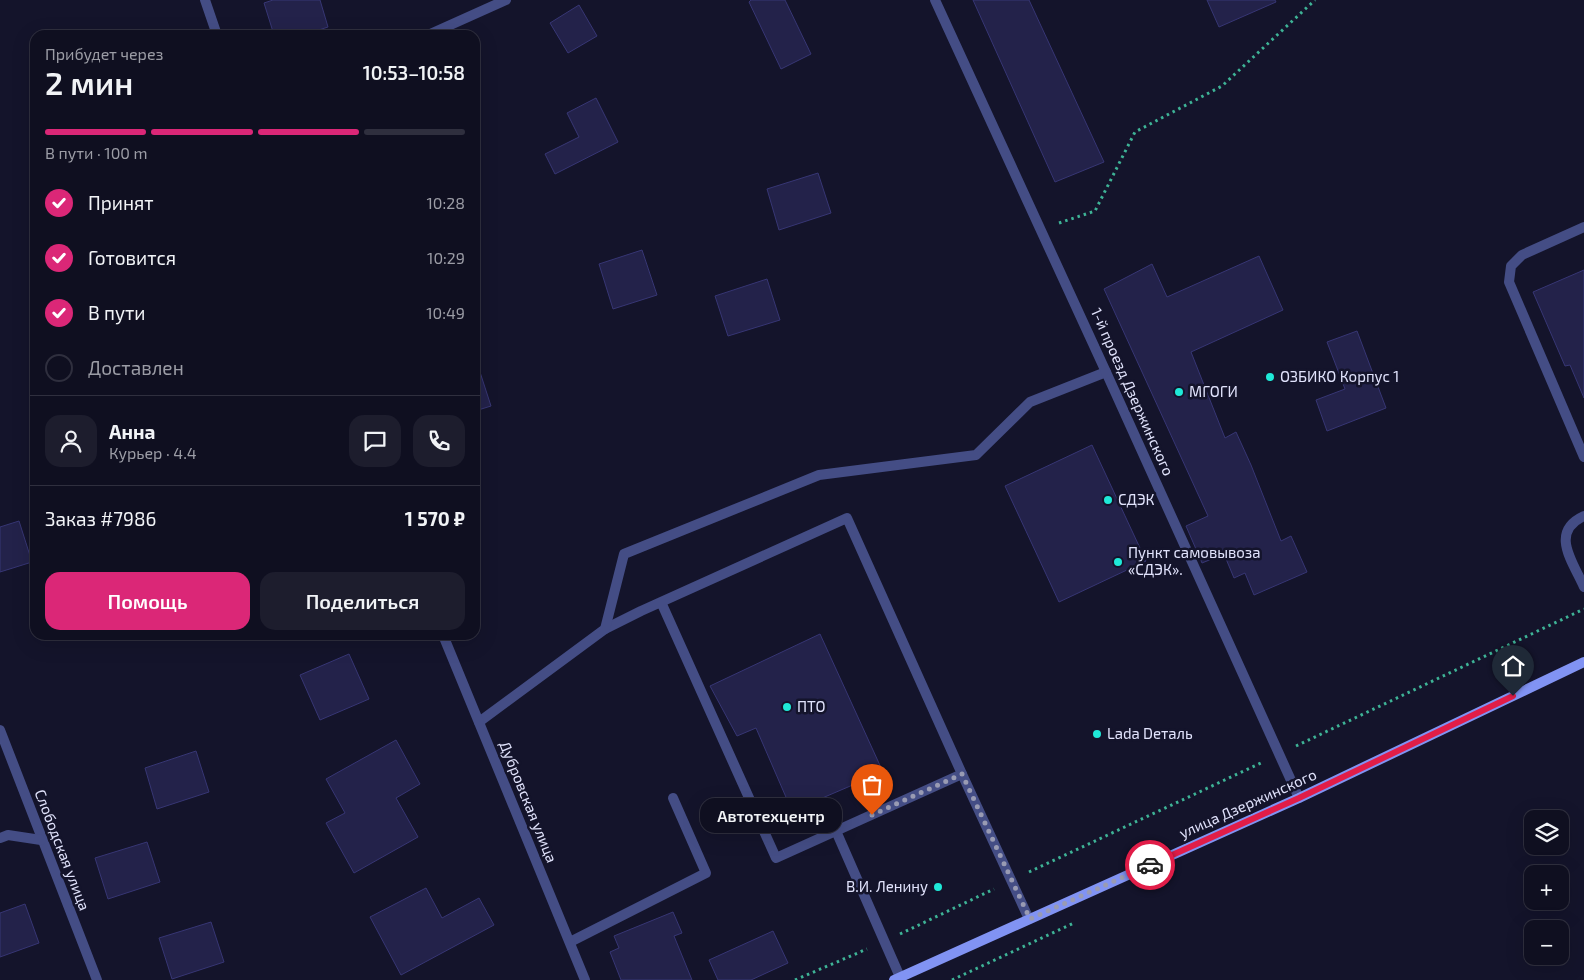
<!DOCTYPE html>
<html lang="ru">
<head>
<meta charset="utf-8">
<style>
	body { margin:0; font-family:"Exo 2",sans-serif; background:#1d1d2d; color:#f1f3f6; height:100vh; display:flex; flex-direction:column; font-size:19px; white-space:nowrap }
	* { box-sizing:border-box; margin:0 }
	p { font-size:16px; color:#9b9ca5 }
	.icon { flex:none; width:28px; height:28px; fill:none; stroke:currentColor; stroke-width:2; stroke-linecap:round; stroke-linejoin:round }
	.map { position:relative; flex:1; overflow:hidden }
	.sheet { position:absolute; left:30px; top:30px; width:450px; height:610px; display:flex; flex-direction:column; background:#0f0f20; border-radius:15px; box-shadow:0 5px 20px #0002,0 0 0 1px #2f2f3e }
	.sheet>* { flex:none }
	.fabs { position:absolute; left:1524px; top:810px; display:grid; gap:10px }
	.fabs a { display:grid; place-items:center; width:45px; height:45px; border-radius:10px; background:#0f0f20; box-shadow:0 5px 20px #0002,0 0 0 1px #2f2f3e; font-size:25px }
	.pin { position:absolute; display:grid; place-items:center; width:42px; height:42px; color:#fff; margin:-51px -21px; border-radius:50% 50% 50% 0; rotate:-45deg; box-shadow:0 0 5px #0007 }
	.pin .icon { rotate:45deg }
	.courier { position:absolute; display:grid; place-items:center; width:50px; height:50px; margin:-25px; border:4px solid #e11d48; border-radius:50%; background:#fff; color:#222; box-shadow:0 1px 6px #0007 }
	.bubble { position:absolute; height:35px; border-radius:15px; background:#0f0f20; box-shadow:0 5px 20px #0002,0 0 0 1px #2f2f3e; font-size:16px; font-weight:600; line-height:35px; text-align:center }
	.summary em { font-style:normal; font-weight:600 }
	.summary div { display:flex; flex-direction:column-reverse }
	.summary { display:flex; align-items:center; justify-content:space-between; height:85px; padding:0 15px }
	h1 { font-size:32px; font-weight:600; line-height:38px }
	.bar { display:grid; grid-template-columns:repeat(4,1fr); gap:8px 5px; align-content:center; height:60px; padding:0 15px }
	.bar i { height:6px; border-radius:4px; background:#2f2f3e }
	.bar .on { background:#db2777 }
	.bar p { grid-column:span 4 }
	.line { display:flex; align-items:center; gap:12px; padding:0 15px; border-top:1px solid #2f2f3e }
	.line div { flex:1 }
	.round { display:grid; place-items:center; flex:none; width:52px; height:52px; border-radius:15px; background:#1d1d2d }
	ol { padding:0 15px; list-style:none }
	li { display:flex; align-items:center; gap:15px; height:55px }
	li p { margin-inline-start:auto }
	li .icon { padding:5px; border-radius:50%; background:#db2777; color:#fff; stroke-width:4 }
	li:last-child { color:#9b9ca5 }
	li i { width:28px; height:28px; border:2px solid #2f2f3e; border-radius:50% }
	.primary-button { display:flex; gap:10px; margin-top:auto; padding:10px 15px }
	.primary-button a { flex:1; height:58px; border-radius:15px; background:#db2777; color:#fff; font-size:20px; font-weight:600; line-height:58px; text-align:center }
	.primary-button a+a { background:#1d1d2d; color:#f1f3f6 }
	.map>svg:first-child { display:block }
	.building { fill:#23224a; stroke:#373674 }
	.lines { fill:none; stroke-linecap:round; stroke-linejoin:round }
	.path { stroke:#3eb396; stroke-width:3; stroke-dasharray:2.5 4; stroke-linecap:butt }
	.service { stroke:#444d85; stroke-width:10 }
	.minor { stroke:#444d85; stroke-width:10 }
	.secondary { stroke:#8193f3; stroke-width:10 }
	.done { stroke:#999bb3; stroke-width:5; stroke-dasharray:0 9 }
	.route { stroke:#e11d48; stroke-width:6 }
	.poi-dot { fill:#1fe9d8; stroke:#14142b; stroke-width:2 }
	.labels { text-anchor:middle; stroke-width:5; stroke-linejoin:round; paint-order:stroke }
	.poi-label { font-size:15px; fill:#e1e3fc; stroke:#14142b; text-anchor:start }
	.street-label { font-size:15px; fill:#e1e3fc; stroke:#14142b }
</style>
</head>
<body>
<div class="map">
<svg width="1584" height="980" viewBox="0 0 1584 980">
	<rect width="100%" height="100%" fill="#14142b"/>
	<g class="building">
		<path d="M 273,0 L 320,0 L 328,27 L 303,35 L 274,35 L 264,3 Z"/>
		<path d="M 751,0 L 785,0 L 811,54 L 781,69 L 749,2 Z"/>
		<path d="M 973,0 L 1029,0 L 1104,162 L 1055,182 Z"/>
		<path d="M 1207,0 L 1275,0 L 1276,2 L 1219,27 Z"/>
		<path d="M 579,5 L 597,36 L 568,53 L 550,23 Z"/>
		<path d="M 596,98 L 618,142 L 555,174 L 545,154 L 579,137 L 567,113 Z"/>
		<path d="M 818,173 L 831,213 L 779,230 L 767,189 Z"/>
		<path d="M 642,250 L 657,295 L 613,309 L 599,264 Z"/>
		<path d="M 1259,256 L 1283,310 L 1191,352 L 1225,438 L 1236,432 L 1251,465 L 1281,541 L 1291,536 L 1307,572 L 1254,595 L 1245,573 L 1234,578 L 1224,554 L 1202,563 L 1186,526 L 1208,516 L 1104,289 L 1152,264 L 1167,297 Z"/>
		<path d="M 1584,270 L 1584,398 L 1570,365 L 1565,366 L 1533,292 Z"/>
		<path d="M 767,279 L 780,320 L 728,336 L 715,296 Z"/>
		<path d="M 1357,331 L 1386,408 L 1327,431 L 1316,400 L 1345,389 L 1327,342 Z"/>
		<path d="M 478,366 L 491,406 L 475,411 L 475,367 Z"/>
		<path d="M 1092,445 L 1146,561 L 1059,602 L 1005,486 Z"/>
		<path d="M 19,521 L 32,562 L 0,572 L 0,527 Z"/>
		<path d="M 820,634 L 883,772 L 792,811 L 756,728 L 737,736 L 710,686 Z"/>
		<path d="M 349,654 L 369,699 L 320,720 L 300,675 Z"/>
		<path d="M 396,740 L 420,784 L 396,798 L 418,837 L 354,873 L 326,823 L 345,813 L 326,779 Z"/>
		<path d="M 196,751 L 209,792 L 157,809 L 145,768 Z"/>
		<path d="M 147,842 L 160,882 L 108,899 L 95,858 Z"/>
		<path d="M 426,888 L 442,918 L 479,898 L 494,925 L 401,975 L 370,917 Z"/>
		<path d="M 25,904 L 39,943 L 0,957 L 0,913 Z"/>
		<path d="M 673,912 L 682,933 L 674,936 L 692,980 L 621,980 L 610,952 L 619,948 L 614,936 Z"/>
		<path d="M 211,922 L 224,962 L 172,979 L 159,938 Z"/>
		<path d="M 773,931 L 788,963 L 751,980 L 718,980 L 709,960 Z"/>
	</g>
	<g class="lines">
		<g class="path">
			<path d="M 1059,223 L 1095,211 L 1135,132 L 1222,86 L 1315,0"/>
			<path d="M 1296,746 L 1584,609"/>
			<path d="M 1029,872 L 1263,762"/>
			<path d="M 900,934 L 994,889"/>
			<path d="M 795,980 L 867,949"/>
			<path d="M 952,980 L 1074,923"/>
		</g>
		<g class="service">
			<path d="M 1584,227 L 1522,255 L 1511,266 L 1509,282 L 1584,457"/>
			<path d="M 1584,516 C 1549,532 1573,562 1584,587"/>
			<path d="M 605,629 L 641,611 L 847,518 L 962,774 L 776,858 L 661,602"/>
			<path d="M 479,722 L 605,629 L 624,554 L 819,475 L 976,455 L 1030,402 L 1106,372"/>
			<path d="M 962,774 L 1029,919"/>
			<path d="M 836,831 L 900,977"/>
			<path d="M 570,942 L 706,873 L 673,798"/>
		</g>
		<g class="minor">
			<path d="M 205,0 L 217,35"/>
			<path d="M 935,0 L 1106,372 L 1299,798"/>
			<path d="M 428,35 L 506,0"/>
			<path d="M 443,635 L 585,980"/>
			<path d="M 0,730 L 97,980"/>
			<path d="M 0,838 L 8,835 L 41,840"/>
		</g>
		<path class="secondary" d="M 894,980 L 1299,798 L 1584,662"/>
	</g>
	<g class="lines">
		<path class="done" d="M 872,815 L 962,774 L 1030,919 L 1150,865"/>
		<path class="route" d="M 1150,865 L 1299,798 L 1513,696"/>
	</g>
	<g class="poi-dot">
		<circle cx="1270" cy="377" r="5"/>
		<circle cx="1179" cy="392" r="5"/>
		<circle cx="1108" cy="500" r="5"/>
		<circle cx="1118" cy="562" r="5"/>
		<circle cx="787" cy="707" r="5"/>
		<circle cx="1097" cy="734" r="5"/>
		<circle cx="938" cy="887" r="5"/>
	</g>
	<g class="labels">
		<g class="poi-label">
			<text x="1280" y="382">ОЗБИКО Корпус 1</text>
			<text x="1189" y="397">МГОГИ</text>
			<text x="1118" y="505">СДЭК</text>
			<text x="1128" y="558">Пункт самовывоза<tspan x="1128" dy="17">«СДЭК».</tspan></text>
			<text x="797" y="712">ПТО</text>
			<text x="1107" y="739">Lada Dеталь</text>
			<text x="928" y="892" text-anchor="end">В.И. Ленину</text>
		</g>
		<g class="street-label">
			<text transform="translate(1132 392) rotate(66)" y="5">1-й проезд Дзержинского</text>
			<text transform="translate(528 802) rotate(68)" y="5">Дубровская улица</text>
			<text transform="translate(1248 804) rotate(-24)" y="5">улица Дзержинского</text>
			<text transform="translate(62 850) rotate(69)" y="5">Слободская улица</text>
		</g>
	</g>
</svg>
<div class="fabs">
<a><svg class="icon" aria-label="layers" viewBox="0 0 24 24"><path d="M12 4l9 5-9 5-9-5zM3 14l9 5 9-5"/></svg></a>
<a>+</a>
<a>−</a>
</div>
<div class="pin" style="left:872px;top:815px;background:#ea580c"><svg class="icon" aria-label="bag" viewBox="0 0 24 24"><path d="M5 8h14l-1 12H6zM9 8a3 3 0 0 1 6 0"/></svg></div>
<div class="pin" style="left:1513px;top:696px;background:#1f2937"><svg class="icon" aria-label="home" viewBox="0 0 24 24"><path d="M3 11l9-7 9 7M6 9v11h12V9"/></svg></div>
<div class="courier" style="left:1150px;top:865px"><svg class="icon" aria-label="car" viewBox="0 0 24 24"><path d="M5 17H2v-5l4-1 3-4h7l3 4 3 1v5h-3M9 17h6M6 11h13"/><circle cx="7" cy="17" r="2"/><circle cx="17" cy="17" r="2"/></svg></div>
<div class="bubble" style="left:700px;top:798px;width:142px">Автотехцентр</div>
<section class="sheet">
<div class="summary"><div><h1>2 мин</h1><p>Прибудет через</p></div><em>10:53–10:58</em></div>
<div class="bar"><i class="on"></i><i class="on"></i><i class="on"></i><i></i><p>В пути · 100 m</p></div>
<ol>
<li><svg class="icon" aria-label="check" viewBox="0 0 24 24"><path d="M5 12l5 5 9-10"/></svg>Принят<p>10:28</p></li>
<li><svg class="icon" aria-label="check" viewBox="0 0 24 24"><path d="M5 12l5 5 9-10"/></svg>Готовится<p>10:29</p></li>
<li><svg class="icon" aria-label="check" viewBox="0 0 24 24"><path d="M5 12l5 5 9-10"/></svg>В пути<p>10:49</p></li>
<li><i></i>Доставлен</li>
</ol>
<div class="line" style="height:90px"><a class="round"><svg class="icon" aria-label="person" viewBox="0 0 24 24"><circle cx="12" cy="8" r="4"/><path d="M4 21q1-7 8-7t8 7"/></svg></a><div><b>Анна</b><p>Курьер · 4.4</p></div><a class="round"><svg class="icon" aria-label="chat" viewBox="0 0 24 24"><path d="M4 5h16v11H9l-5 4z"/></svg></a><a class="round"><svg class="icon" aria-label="phone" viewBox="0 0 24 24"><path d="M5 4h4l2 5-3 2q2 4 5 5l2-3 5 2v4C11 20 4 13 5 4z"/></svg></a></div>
<div class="line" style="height:65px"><div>Заказ #7986</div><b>1 570 ₽</b></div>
<div class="primary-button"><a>Помощь</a><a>Поделиться</a></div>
</section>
</div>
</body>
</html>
